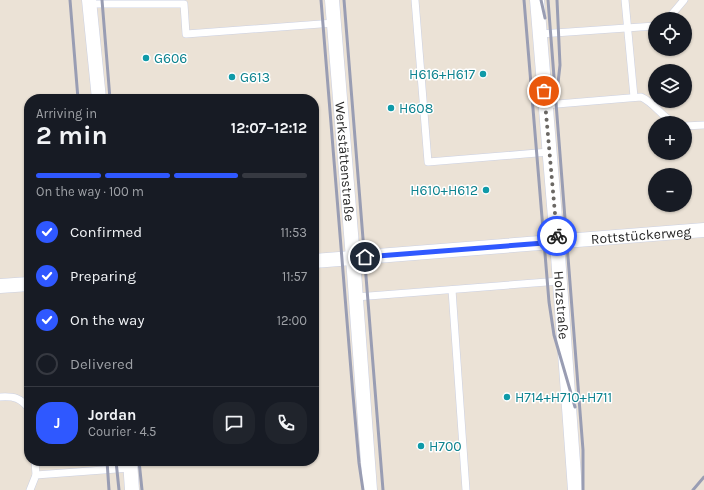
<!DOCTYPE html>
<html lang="en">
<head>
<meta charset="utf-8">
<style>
	body { margin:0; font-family:Karla,sans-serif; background:#20242c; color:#f1f3f6; height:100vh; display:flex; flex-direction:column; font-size:15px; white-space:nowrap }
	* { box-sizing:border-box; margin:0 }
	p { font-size:13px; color:#9ea1a6 }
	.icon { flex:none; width:22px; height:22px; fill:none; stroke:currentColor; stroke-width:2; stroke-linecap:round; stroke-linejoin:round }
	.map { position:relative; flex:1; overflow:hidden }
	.details { position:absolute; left:24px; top:94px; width:295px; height:372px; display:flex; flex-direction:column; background:#171b24; border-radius:16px; box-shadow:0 1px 3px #0004 }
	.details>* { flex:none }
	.fabs { position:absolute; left:648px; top:12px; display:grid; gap:8px }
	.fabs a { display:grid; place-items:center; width:44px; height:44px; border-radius:50%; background:#171b24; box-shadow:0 1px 3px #0004; font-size:20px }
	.pin { position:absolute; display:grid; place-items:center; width:34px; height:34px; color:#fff; margin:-17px; border:2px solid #fff; border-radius:50%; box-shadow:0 1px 4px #0007 }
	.courier { position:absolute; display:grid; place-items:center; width:40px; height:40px; margin:-20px; border:3px solid #2f58ff; border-radius:50%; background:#fff; color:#222; box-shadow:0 1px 5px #0007 }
	.headline em { font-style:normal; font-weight:700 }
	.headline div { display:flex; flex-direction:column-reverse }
	.headline { display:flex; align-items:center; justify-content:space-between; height:68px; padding:0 12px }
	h1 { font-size:26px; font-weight:700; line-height:30px }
	.bar { display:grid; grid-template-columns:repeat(4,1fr); gap:6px 4px; align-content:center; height:48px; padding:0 12px }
	.bar i { height:5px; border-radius:3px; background:#363941 }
	.bar .current { background:#2f58ff }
	.bar p { grid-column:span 4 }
	.line { display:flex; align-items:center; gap:10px; padding:0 12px; border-top:1px solid #363941 }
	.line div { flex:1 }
	.round { display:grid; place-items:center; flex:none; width:42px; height:42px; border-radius:16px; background:#20242c }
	ol { padding:0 12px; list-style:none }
	li { display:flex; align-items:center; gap:12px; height:44px }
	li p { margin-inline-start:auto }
	li .icon { padding:4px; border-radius:50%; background:#2f58ff; color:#fff; stroke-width:4 }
	li:last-child { color:#9ea1a6 }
	li i { width:22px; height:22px; border:2px solid #363941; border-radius:50% }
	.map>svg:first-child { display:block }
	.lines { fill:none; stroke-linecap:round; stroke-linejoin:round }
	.service-casing { stroke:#cbd0e2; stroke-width:8 }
	.minor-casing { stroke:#cbd0e2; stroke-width:15 }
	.service { stroke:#fff; stroke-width:7 }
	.minor { stroke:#fff; stroke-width:14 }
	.rail { stroke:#999db3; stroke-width:3 }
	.done { stroke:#6b6864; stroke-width:4; stroke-dasharray:0 7.2 }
	.route { stroke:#2f58ff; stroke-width:5 }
	.culture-dot { fill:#0f9aa8; stroke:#fff; stroke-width:1.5 }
	.labels { text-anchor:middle; stroke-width:3; stroke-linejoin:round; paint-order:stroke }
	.culture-label { font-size:14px; fill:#0d838f; stroke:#fff; text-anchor:start }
	.street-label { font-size:14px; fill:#262626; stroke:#fff }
</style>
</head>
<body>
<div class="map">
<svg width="704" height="490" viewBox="0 0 704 490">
	<rect width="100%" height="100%" fill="#ebe2d6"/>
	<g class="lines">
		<g class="service-casing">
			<g id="service">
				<path d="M 415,0 L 428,162 L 549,152"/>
				<path d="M 625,0 L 634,97"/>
				<path d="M 89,4 L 184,4 L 186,34 L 334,23"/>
				<path d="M 668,19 L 684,0"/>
				<path d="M 540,34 L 655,26"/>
				<path d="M 545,105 L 641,97 C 655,103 661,117 675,123"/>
				<path d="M 685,126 L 704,125"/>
				<path d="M 452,290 L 466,490"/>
				<path d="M 356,297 L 560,281"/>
				<path d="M 0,397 C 14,396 21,398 29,409"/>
				<path d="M 35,461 L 36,475"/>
				<path d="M 30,490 L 36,475 L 130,468"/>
			</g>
		</g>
		<g class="minor-casing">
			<g id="minor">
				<path d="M 89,0 L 99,99"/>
				<path id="s1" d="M 332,0 L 353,258 L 370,490"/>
				<path id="s2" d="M 537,0 L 557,242 L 575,490"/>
				<path id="s3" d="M 314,261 L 704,230"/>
				<path d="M 0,286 L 29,284"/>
				<path d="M 130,461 L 132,490"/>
			</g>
		</g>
		<use href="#service" class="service"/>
		<use href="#minor" class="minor"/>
		<g class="rail">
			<path d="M 70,0 L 78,99"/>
			<path d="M 102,0 L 110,99"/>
			<path d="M 321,0 L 353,395 L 359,463 L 363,490"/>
			<path d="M 344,0 L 383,490"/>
			<path d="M 524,0 L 549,302 L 554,335 L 575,407"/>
			<path d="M 541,0 L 545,18"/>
			<path d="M 548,0 L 583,450 L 583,490"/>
			<path d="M 557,0 L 560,65 L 558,83"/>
			<path d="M 107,461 L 109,490"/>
			<path d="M 116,461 L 119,490"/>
			<path d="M 139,461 L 142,490"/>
			<path d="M 693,490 L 704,477"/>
		</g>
	</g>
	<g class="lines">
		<path class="done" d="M 544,91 L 557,236"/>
		<path class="route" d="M 365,257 L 557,242 L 557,236"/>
	</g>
	<g class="culture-dot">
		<circle cx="146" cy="58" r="4"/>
		<circle cx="483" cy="74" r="4"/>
		<circle cx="232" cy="77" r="4"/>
		<circle cx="391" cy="108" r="4"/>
		<circle cx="486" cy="190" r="4"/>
		<circle cx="507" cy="397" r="4"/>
		<circle cx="421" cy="446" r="4"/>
	</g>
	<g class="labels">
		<g class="culture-label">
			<text x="154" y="63">G606</text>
			<text x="475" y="79" text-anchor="end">H616+H617</text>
			<text x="240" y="82">G613</text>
			<text x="399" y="113">H608</text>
			<text x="478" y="195" text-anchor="end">H610+H612</text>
			<text x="515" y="402">H714+H710+H711</text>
			<text x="429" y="451">H700</text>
		</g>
		<g class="street-label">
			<text dy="5" stroke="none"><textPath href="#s1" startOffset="162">Werkstättenstraße</textPath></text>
			<text dy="5" stroke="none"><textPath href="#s3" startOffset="328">Rottstückerweg</textPath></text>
			<text dy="5" stroke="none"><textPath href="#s2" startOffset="306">Holzstraße</textPath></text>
		</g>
	</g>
</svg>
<div class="fabs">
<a><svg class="icon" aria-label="locate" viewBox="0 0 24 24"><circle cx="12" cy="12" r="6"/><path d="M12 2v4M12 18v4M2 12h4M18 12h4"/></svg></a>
<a><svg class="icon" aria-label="layers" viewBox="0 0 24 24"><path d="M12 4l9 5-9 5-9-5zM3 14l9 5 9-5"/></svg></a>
<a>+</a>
<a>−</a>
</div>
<div class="pin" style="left:544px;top:91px;background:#ea580c"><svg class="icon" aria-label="bag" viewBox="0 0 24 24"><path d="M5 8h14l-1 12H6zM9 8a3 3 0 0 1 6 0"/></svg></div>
<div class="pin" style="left:365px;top:257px;background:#1f2937"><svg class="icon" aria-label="home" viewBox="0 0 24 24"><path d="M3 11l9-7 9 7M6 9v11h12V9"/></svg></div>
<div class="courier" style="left:557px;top:236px"><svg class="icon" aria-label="bike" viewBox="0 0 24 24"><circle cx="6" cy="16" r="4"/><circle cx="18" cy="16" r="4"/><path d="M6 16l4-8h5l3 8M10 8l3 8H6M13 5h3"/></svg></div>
<section class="details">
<div class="headline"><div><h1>2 min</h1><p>Arriving in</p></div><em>12:07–12:12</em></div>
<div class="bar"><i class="current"></i><i class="current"></i><i class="current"></i><i></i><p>On the way · 100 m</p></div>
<ol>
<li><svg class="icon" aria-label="check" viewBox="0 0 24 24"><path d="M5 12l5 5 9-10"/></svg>Confirmed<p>11:53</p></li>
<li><svg class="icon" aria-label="check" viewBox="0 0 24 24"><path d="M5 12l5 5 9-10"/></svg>Preparing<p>11:57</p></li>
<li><svg class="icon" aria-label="check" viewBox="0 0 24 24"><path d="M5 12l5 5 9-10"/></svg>On the way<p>12:00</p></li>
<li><i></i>Delivered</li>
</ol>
<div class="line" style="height:72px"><b class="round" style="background:#2f58ff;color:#fff">J</b><div><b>Jordan</b><p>Courier · 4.5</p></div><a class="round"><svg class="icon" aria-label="chat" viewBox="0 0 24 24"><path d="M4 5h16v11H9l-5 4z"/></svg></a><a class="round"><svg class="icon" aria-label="phone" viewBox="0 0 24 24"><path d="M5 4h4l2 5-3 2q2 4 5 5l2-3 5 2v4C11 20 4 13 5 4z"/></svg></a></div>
</section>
</div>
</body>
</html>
